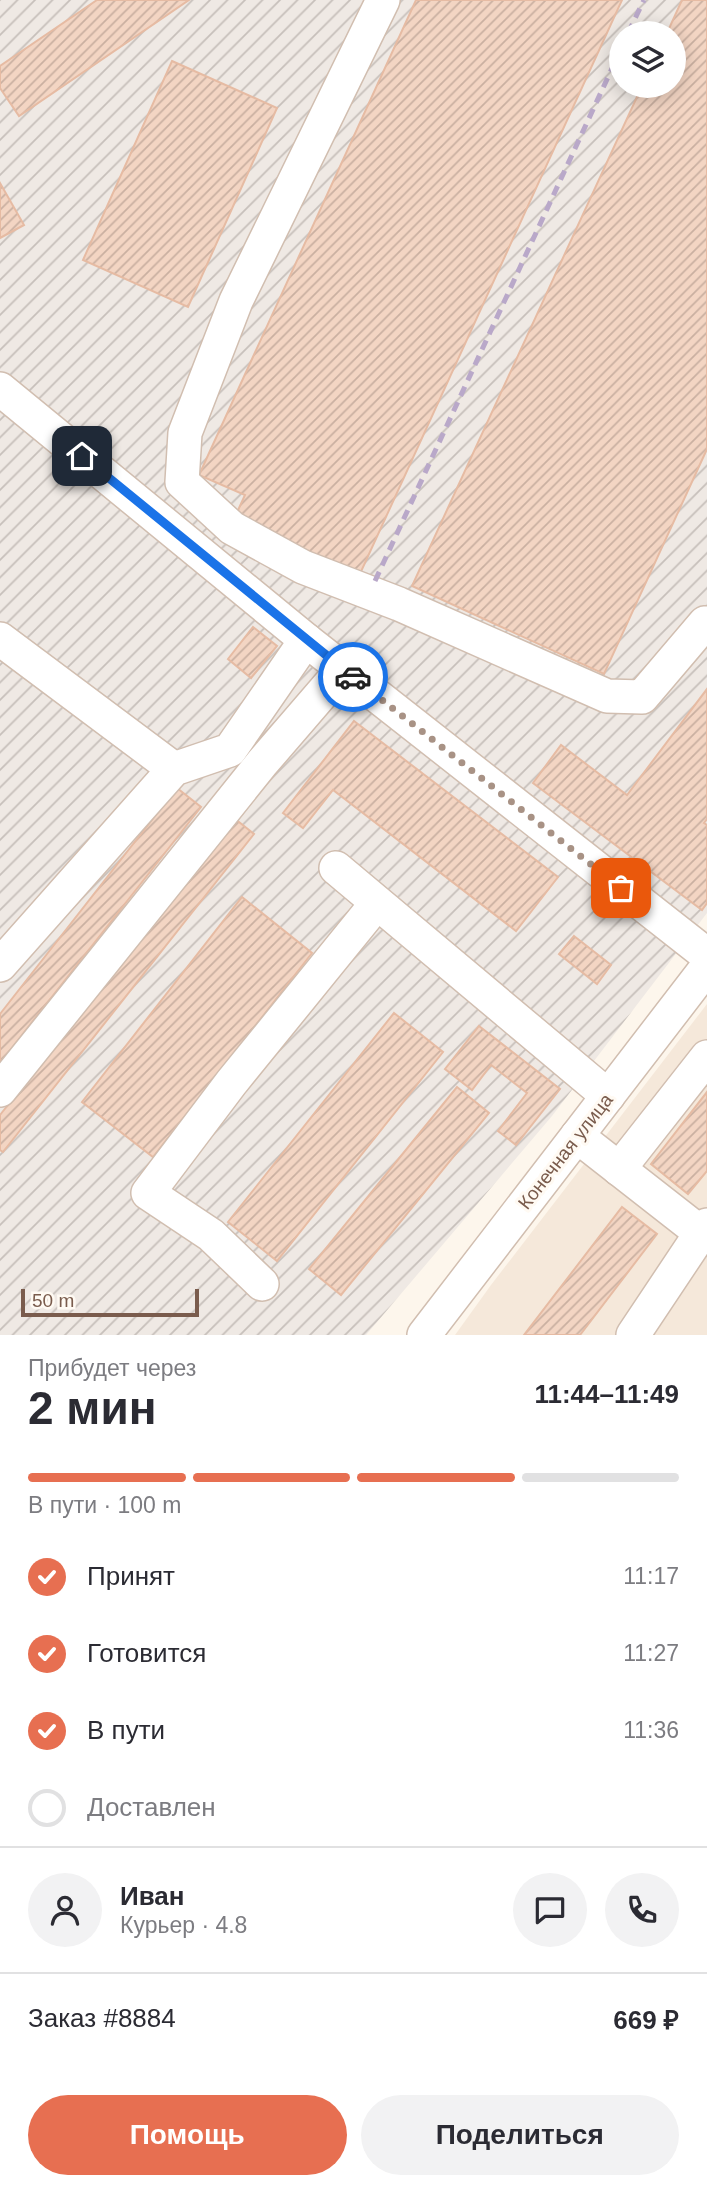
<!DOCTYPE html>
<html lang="ru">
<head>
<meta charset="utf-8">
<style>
	body { margin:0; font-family:Helvetica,sans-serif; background:#f2f2f3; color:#2b2b33; height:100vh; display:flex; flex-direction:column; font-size:26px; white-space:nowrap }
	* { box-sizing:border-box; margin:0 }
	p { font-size:23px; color:#7c7c81 }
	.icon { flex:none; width:38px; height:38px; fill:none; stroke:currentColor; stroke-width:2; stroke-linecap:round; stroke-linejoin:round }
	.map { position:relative; height:1335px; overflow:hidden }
	.panel { display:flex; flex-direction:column; background:#fff; flex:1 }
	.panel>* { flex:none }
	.tools { position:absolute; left:609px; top:21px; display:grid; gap:14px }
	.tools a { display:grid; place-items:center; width:77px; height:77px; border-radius:50%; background:#fff; box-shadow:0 4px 18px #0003; font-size:35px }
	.scale { position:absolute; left:21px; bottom:18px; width:178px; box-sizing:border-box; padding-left:7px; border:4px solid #7a5c4d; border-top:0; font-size:19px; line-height:24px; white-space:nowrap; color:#7a5c4d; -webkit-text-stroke:5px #fffaf3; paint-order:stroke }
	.pin { position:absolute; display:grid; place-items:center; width:60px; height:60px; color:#fff; margin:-30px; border-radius:14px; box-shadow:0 4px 10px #0006 }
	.courier { position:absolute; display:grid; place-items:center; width:70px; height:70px; margin:-35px; border:5px solid #1a73e8; border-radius:50%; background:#fff; color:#222; box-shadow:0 2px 9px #0007 }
	.headline em { font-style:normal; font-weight:800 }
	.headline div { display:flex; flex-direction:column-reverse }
	.headline { display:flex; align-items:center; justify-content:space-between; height:119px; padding:0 28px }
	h1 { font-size:46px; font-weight:800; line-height:52px }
	.bar { display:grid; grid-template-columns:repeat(4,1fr); gap:10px 7px; align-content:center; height:84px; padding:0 28px }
	.bar i { height:9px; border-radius:5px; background:#e1e1e2 }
	.bar .current { background:#e76f51 }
	.bar p { grid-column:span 4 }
	.line { display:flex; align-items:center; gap:18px; padding:0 28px; border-top:2px solid #e1e1e2 }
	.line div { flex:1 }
	.round { display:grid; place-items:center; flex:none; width:74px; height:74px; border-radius:37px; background:#f2f2f3 }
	ol { padding:0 28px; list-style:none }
	li { display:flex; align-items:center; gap:21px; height:77px }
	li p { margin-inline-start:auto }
	li .icon { padding:7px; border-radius:50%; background:#e76f51; color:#fff; stroke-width:4 }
	li:last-child { color:#7c7c81 }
	li i { width:38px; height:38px; border:4px solid #e1e1e2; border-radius:50% }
	.action { display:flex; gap:14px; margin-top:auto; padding:14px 28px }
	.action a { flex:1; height:80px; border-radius:42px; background:#e76f51; color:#fff; font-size:28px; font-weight:800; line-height:80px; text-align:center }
	.action a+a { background:#f2f2f3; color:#2b2b33 }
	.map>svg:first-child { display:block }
	.residential { fill:#f5e8da }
	.industrial { fill:url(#industrial-furrows); fill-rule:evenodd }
	.building { fill:url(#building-hatch); stroke:#e6bba3; stroke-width:2 }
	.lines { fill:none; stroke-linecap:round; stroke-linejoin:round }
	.minor-casing { stroke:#d1beb0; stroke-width:36 }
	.minor { stroke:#fff; stroke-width:33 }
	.rail { stroke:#b9a8c9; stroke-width:5; stroke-dasharray:10 7; stroke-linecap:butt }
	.done { stroke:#a89285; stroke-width:7; stroke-dasharray:0 12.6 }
	.route { stroke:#1a73e8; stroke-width:9 }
	.labels { text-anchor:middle; stroke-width:6; stroke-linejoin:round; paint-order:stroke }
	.street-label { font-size:19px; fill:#7a5c4d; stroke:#fffaf3 }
</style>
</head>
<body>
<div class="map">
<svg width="707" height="1335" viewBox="0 0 707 1335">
	<defs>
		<pattern id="industrial-furrows" width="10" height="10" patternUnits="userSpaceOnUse" patternTransform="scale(1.75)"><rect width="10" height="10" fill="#efe9e4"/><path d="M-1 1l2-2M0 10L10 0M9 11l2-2" fill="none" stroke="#c7c0bb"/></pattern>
		<pattern id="building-hatch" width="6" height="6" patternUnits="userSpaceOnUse" patternTransform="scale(1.75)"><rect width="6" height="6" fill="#f3d5c3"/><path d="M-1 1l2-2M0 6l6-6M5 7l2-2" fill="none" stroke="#cab0a1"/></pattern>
	</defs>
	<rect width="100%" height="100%" fill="#fdf6ec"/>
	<path class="residential" d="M 707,1004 L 707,1335 L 455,1335 L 491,1285 Z"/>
	<path class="industrial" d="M 0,0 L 707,0 L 707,913 L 552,1116 L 366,1335 L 0,1335 ZM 621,33 L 674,33 L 674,86 L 621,86 Z"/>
	<g class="building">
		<path d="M 97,0 L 189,0 L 19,116 L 0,88 L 0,66 Z"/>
		<path d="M 416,0 L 622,0 L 359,576 L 234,519 L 245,495 L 199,475 Z"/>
		<path d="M 682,0 L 707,0 L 707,449 L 604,674 L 412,586 L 642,86 L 674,86 L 674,33 L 667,33 Z"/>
		<path d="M 172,61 L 277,108 L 188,307 L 83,260 Z"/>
		<path d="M 0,183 L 24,225 L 0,238 Z"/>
		<path d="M 253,627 L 277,646 L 251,678 L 228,659 Z"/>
		<path d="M 707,689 L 707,819 L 704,823 L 707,825 L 707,903 L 702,910 L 533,783 L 561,745 L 627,795 Z"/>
		<path d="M 354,721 L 558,877 L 516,931 L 333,790 L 303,828 L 283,813 Z"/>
		<path d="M 177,788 L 201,807 L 0,1063 L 0,1014 Z"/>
		<path d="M 234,818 L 254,834 L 3,1152 L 0,1150 L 0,1115 Z"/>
		<path d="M 242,897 L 312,953 L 153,1157 L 82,1102 Z"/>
		<path d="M 574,936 L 611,965 L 597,984 L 559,954 Z"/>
		<path d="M 394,1013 L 443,1052 L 277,1261 L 228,1222 Z"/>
		<path d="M 479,1026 L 560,1089 L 516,1145 L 498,1131 L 527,1093 L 491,1065 L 472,1090 L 445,1069 Z"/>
		<path d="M 457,1087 L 489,1113 L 341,1295 L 309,1269 Z"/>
		<path d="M 707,1092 L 707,1171 L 688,1194 L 651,1164 Z"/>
		<path d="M 622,1207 L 657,1234 L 580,1335 L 524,1335 Z"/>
	</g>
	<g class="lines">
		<g class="minor-casing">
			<g id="minor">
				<path d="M 383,0 L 236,301 L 185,433 L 182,482 L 232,528 L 303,567 L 399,604 L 607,696 L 642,697 L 705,623"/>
				<path d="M 0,389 L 306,640 L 707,955"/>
				<path d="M 0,639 L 174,769"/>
				<path d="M 336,868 L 608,1096"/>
				<path d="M 0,965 L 174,769 L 230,750 L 306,640"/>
				<path d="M 0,1090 L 262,763 L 343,669"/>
				<path d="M 577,1136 L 701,1233 L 707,1225"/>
				<path d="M 619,1169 L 707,1057"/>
				<path d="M 262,1284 L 211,1235 L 148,1193 L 231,1083 L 377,903"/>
				<path d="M 424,1335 L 707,967"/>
				<path d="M 633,1335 L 701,1233"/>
			</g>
		</g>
		<use href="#minor" class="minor"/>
		<g class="rail">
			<path d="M 628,33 L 644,0"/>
			<path d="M 375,581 L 621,49"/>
		</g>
	</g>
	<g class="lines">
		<path class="done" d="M 353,677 L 621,888"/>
		<path class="route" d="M 82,456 L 353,677"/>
	</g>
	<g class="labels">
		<g class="street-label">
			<text transform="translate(565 1151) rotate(-52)" y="7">Конечная улица</text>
		</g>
	</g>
</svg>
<div class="tools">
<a><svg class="icon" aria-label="layers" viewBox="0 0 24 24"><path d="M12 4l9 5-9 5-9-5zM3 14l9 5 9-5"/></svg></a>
</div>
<div class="scale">50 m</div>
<div class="pin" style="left:621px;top:888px;background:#ea580c"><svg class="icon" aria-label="bag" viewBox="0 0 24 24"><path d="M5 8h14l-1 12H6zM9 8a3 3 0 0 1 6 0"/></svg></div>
<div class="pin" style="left:82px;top:456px;background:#1f2937"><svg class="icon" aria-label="home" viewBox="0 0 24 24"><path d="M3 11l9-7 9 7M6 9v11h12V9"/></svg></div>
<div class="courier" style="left:353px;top:677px"><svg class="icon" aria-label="car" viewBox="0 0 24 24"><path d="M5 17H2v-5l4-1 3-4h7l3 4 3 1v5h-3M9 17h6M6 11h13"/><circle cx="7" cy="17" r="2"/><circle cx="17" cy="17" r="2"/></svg></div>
</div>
<section class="panel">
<div class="headline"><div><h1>2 мин</h1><p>Прибудет через</p></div><em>11:44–11:49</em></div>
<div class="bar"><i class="current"></i><i class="current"></i><i class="current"></i><i></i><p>В пути · 100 m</p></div>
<ol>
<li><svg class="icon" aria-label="check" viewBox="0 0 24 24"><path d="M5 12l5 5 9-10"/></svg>Принят<p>11:17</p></li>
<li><svg class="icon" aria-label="check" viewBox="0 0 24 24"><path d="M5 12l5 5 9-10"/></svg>Готовится<p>11:27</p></li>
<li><svg class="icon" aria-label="check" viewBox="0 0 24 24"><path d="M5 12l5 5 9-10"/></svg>В пути<p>11:36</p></li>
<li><i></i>Доставлен</li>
</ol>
<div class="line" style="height:126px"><a class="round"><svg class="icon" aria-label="person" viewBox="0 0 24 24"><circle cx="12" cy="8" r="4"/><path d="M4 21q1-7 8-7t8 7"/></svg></a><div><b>Иван</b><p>Курьер · 4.8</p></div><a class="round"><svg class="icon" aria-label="chat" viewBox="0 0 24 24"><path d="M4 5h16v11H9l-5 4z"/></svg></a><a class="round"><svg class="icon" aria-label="phone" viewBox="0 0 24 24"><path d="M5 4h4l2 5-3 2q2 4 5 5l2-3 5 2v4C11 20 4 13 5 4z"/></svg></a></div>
<div class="line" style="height:91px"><div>Заказ #8884</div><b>669 ₽</b></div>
<div class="action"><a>Помощь</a><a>Поделиться</a></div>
</section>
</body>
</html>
